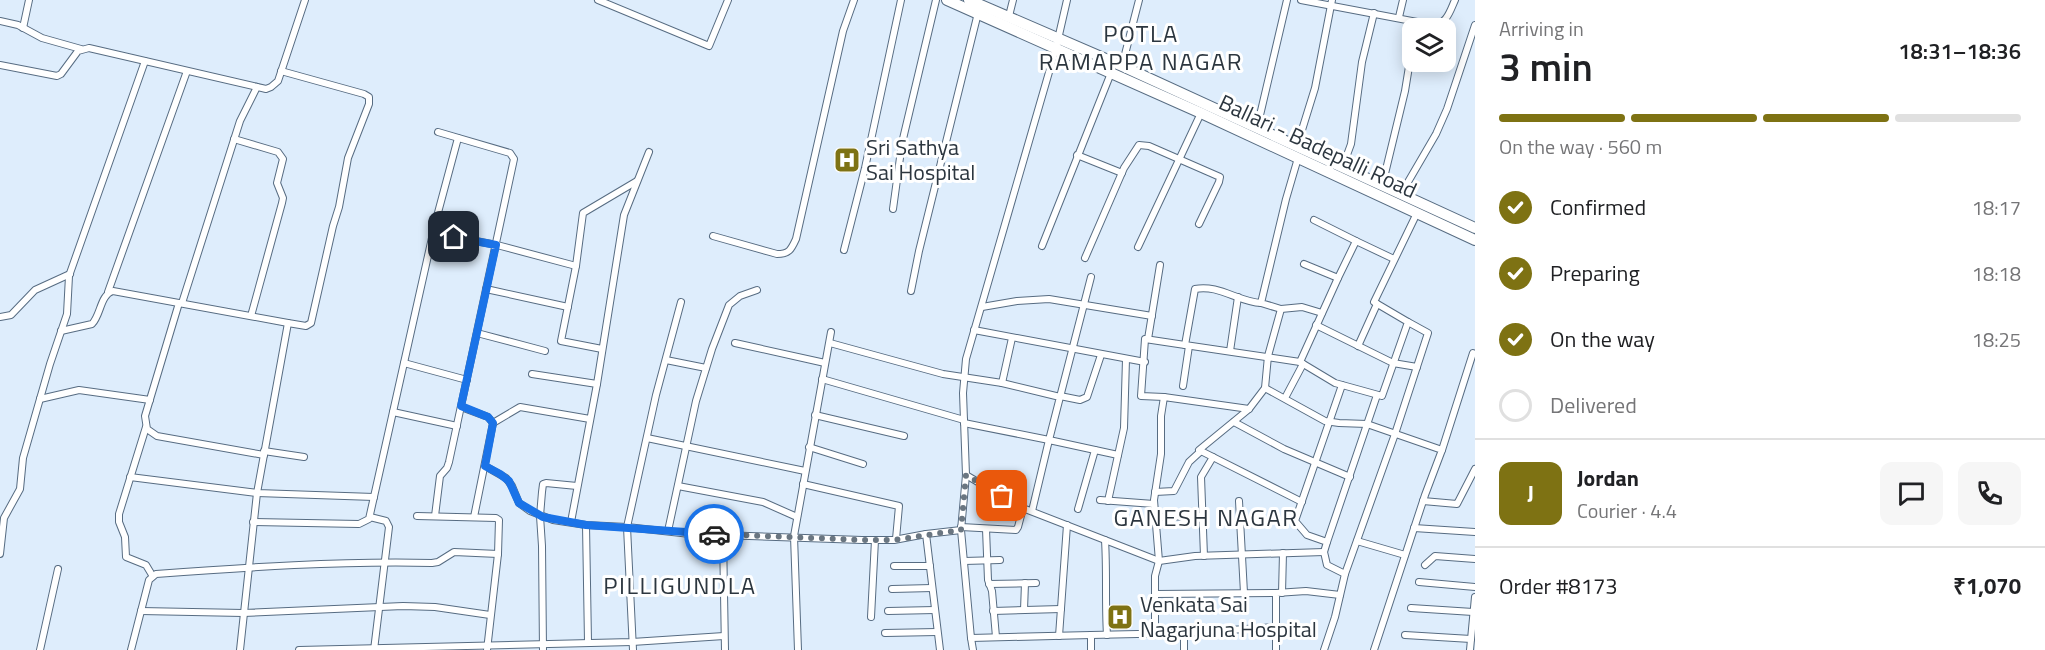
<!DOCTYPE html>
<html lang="en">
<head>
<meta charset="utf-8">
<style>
	body { margin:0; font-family:"Titillium Web",sans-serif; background:#f6f6f6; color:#202124; height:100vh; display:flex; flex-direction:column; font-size:22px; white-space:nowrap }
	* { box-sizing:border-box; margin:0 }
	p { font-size:20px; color:#757577 }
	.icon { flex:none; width:33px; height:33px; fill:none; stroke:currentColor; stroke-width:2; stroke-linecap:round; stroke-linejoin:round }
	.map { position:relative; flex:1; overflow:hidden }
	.sheet { display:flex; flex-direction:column; background:#fff; width:570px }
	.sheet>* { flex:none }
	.tools { position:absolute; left:1402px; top:18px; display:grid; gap:12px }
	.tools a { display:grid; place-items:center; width:54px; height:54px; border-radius:12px; background:#fff; box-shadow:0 3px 15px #0003; font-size:30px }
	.pin { position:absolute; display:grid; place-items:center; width:51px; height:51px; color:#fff; margin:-26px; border-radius:12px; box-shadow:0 3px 9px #0006 }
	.courier { position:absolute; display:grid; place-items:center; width:60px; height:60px; margin:-30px; border:4px solid #1a73e8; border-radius:50%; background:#fff; color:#222; box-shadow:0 2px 8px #0007 }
	.summary em { font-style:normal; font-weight:600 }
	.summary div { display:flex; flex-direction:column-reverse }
	.summary { display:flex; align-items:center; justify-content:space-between; height:102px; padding:0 24px }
	h1 { font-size:39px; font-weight:600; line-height:45px }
	.bar { display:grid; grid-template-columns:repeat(4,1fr); gap:9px 6px; align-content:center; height:72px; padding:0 24px }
	.bar i { height:8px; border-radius:4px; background:#e0e0e0 }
	.bar .on { background:#7e7213 }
	.bar p { grid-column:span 4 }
	.line { display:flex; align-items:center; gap:15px; padding:0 24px; border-top:2px solid #e0e0e0 }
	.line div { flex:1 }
	.round { display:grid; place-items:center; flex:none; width:63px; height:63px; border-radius:12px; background:#f6f6f6 }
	ol { padding:0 24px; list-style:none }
	li { display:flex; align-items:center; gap:18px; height:66px }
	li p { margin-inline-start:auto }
	li .icon { padding:6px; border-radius:50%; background:#7e7213; color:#fff; stroke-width:4 }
	li:last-child { color:#757577 }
	li i { width:33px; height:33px; border:3px solid #e0e0e0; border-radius:50% }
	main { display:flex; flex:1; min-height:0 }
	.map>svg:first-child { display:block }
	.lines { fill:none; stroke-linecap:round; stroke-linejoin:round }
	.minor-casing { stroke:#576c82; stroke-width:8 }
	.trunk-casing { stroke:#576c82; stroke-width:12 }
	.minor { stroke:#fff; stroke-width:6 }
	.trunk { stroke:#fff; stroke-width:10 }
	.done { stroke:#6a7681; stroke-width:6; stroke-dasharray:0 10.8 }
	.route { stroke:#1a73e8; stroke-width:8 }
	.labels { text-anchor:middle; stroke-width:6; stroke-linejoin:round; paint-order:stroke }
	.street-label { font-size:22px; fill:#2c363f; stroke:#fff }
	.poi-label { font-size:22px; fill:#2c363f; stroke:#fff; text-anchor:start }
	.neighbourhood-label { font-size:24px; letter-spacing:1.5px; fill:#2c363f; stroke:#fff }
</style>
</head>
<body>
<main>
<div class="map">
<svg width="1475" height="650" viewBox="0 0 1475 650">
	<rect width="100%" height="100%" fill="#deedfc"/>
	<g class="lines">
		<g class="minor-casing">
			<g id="minor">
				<path d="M 598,0 L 709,46 L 728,0"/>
				<path d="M 1067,0 L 1056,48 L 966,359 L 963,393 L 966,475 L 961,530 L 971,638 L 1091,635"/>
				<path d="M 1301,0 L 1433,25 C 1447,24 1450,11 1455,0"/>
				<path d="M 1009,16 L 1013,0"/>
				<path d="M 1399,17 L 1403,0"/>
				<path d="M 0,21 L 18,25 L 42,38 L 81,49"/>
				<path d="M 23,28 L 29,0"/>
				<path d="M 0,65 L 57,76 L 61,74 L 78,51 L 89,48 L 266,89 L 271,87 L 278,81 L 305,0"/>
				<path d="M 1122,66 L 1139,0"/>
				<path d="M 1257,128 L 1287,0"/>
				<path d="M 234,139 L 278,152 L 283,159 L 277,183 L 283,198 L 282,203 L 251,316"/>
				<path d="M 1297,146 L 1315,88 L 1332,0"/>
				<path d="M 1077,155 L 1122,173"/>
				<path d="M 1298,158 L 1286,199 L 1261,303 L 1281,309 L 1268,356 L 1265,388 L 1249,409 L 1199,450 L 1302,502"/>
				<path d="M 1343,166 L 1351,144 L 1362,62 L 1374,13"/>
				<path d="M 1382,186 L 1405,91 L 1413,42"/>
				<path d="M 1401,194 L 1436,134 L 1447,109 L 1475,25"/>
				<path d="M 893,209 L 902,143 L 936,0"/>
				<path d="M 1314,220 L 1356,241"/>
				<path d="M 433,233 L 497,245 L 576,266"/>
				<path d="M 713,236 L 777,254 C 789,254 791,250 796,239 L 843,31 L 854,0"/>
				<path d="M 1042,246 L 1111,73"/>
				<path d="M 1138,247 L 1201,113"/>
				<path d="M 844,250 L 865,168 L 901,0"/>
				<path d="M 1085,258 L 1124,168 L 1139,145 L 1149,146 L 1220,177 L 1219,182 L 1199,224"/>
				<path d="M 1304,264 L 1338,278 L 1356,241 L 1394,259"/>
				<path d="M 486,289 L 568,307"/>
				<path d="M 911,291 L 919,251 L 978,13"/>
				<path d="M 108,292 L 187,71"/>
				<path d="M 179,303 L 145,416 L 147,429 L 157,436 L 264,455"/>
				<path d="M 182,303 L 240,121 L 257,87"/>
				<path d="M 1261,303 C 1239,302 1218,284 1195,289 L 1185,345 L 1300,362 L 1335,383 L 1382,396 L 1408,322 L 1374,302 L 1417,213"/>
				<path d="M 982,307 L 1017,301 L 1049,299 L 1152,316"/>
				<path d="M 1281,309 L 1302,307 L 1322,313"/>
				<path d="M 0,317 L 11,315 L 35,290 L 70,274"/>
				<path d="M 1316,325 L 1393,363 L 1417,367"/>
				<path d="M 974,330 L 1145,362"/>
				<path d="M 61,331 L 92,324 C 101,315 100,295 113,291 L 288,323 L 306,326 L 311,323 L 333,226 L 339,207 L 348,158 L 369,104 L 369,97 L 364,94 L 281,71"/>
				<path d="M 477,333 L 545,351"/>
				<path d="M 1148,339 L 1160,265"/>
				<path d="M 735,343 L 825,363"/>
				<path d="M 830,343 L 943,374 L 1002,383 L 1012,338"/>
				<path d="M 1358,346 L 1377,304"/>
				<path d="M 602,349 L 561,341 L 576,266 L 583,213 L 637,181"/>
				<path d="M 1230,351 L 1238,297"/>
				<path d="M 666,360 L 706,368"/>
				<path d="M 1300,362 L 1338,278"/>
				<path d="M 404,363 L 467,380"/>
				<path d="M 532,374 L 597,384"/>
				<path d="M 822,379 L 964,420"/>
				<path d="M 1183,386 L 1189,346"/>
				<path d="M 1265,388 L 1325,421 L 1339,423 L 1367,424 L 1442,450 L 1425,495 L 1374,650"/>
				<path d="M 1060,396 L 1080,400 L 1087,397 L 1101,355"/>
				<path d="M 1060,397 L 1091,277"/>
				<path d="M 1164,397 L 1141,396 L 1145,339 L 1185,345"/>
				<path d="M 1285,398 L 1303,364"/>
				<path d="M 40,399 L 79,390 L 150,400"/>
				<path d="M 461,407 L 488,417 L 493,423 L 474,517"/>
				<path d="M 393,412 L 457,426"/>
				<path d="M 815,415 L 904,436"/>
				<path d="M 1234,422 L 1284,449 L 1350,477"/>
				<path d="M 493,423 L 520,407 L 590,419"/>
				<path d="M 964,423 L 1049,440 L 1060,397 L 1002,383"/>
				<path d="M 146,427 L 119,514 L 119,522 L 125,537 L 126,557 L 146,565 L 152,575"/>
				<path d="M 647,438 L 805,471"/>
				<path d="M 809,447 L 863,464"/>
				<path d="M 1442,450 L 1473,353"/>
				<path d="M 264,451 L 304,457"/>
				<path d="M 485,466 L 506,478 L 512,486 L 519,503 L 530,511 L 553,520 L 586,525 L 627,527 L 690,534 L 862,540 L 894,540 L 926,534"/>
				<path d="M 966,475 L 1020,507 L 1105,540"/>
				<path d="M 130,477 L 257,493 L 374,497"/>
				<path d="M 803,484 L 899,506 L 896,539"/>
				<path d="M 678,486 L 763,502 L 797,517"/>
				<path d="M 1155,492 L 1174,491 L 1189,462 L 1201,451"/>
				<path d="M 1100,500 L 1154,504"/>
				<path d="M 1108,501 L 1124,428 L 1126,359"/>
				<path d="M 1239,501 L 1244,593"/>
				<path d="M 1423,501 L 1457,504 L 1475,469"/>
				<path d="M 1078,509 L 1095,450"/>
				<path d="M 1032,511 L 1049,440 L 1118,455"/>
				<path d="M 417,516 L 496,518 L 499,520 L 498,554 L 487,650"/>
				<path d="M 435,516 L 440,476 L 447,468 L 449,462 L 514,159 L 510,153 L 438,132"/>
				<path d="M 370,517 L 386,521 L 389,527 L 374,650"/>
				<path d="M 1156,517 L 1202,516"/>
				<path d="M 253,522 L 359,524 L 369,519 L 436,220 L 458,138"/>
				<path d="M 571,522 L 597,384 L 624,215 L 649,152"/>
				<path d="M 586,525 L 588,642"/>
				<path d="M 961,527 L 1016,530 L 1018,527 L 1023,508"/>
				<path d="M 1414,528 L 1475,532"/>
				<path d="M 986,529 L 988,580 L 992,591 L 996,637"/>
				<path d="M 668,531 L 696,401 L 712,349 L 729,305 L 740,296 L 757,290"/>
				<path d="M 723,535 L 725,650"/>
				<path d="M 1357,541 L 1405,555"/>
				<path d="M 1327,542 L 1377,395"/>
				<path d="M 0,554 L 4,518 L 20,489 L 23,458 L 50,364 L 67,314 L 69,276 L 145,61"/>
				<path d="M 1204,556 L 1201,477 L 1213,457"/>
				<path d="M 964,561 L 1000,560"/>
				<path d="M 1425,565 L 1435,556 L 1475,559"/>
				<path d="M 894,566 L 930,566"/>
				<path d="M 1345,574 L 1395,434 L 1428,333 L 1408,322"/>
				<path d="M 1419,582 L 1475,587"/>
				<path d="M 989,584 L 1036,583"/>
				<path d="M 892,589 L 932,588"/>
				<path d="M 1282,593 L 1283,553"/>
				<path d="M 1155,594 L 1276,593"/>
				<path d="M 1411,608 L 1473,612"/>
				<path d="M 1024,610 L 1025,583"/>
				<path d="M 141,611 L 243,613 L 403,606 L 435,607 L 490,615"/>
				<path d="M 888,611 L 935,610"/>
				<path d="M 993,611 L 1061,609"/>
				<path d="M 871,617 L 875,540"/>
				<path d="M 885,633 L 937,632"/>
				<path d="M 1184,633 L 1184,650"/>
				<path d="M 1155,634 L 1155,576 L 1159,561 L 1154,500 L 1161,454 L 1161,416 L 1164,397 L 1249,409"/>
				<path d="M 1107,635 C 1105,603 1107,572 1105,540 L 1159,561 L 1195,556 L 1324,552"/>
				<path d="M 1405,635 L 1471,639"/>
				<path d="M 1059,636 L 1067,525"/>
				<path d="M 971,638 L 973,650"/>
				<path d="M 40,650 L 58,569"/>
				<path d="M 131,650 L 149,580 L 156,574 C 248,567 340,561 432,563 L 438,562 L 454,552 L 498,554"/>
				<path d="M 240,650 L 257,493 L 288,323"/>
				<path d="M 299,650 L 632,642 L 724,636"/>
				<path d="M 543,650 L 542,546 L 540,516 L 542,492 L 543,484 L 546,483 L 577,486"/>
				<path d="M 633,650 L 627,527 L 656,395 L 681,302"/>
				<path d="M 798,650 L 794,536 L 831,332"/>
				<path d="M 940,650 L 926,534 L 961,530"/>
				<path d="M 1091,650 L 1091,635 L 1184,633 L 1275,627"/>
				<path d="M 1276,650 L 1276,593 L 1306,591 L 1340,595"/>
				<path d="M 1324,650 L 1335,617 L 1345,574 L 1327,565 L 1324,552 L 1327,542 L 1307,535 L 1295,521 L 1342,385"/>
				<path d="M 1470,650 L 1475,597"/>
			</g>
		</g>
		<g class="trunk-casing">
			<g id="trunk">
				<path d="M 947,0 L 1201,113 L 1475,240"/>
				<path d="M 969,0 L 1122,66 L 1475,228"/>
			</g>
		</g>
		<use href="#minor" class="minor"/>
		<use href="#trunk" class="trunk"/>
	</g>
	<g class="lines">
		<path class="done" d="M 714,534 L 862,540 L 894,540 L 961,530 L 966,475 L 1002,496"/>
		<path class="route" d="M 454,237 L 496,245 L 461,406 L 488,417 L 493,423 L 485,466 L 500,474 L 509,481 L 519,503 L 543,517 L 586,525 L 714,534"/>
	</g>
	<defs>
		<g id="hospital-square" transform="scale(1.35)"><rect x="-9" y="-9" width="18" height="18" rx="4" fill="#7e7213" stroke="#fff"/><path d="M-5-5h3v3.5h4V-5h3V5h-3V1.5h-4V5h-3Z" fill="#fff"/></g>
	</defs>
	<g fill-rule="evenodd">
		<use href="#hospital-square" x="847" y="160"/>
		<use href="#hospital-square" x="1120" y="617"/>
	</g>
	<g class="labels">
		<g class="street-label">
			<text transform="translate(1318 146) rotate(25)" y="8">Ballari - Badepalli Road</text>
		</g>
		<g class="poi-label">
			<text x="866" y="155">Sri Sathya<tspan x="866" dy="25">Sai Hospital</tspan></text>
			<text x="1140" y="612">Venkata Sai<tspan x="1140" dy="25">Nagarjuna Hospital</tspan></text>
		</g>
		<g class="neighbourhood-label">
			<text x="1141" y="42">POTLA<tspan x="1141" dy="28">RAMAPPA NAGAR</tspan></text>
			<text x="1206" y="526">GANESH NAGAR</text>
			<text x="680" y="594">PILLIGUNDLA</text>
		</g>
	</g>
</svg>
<div class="tools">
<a><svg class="icon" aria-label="layers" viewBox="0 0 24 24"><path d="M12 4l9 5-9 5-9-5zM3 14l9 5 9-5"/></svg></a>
</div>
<div class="pin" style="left:1002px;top:496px;background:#ea580c"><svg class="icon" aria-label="bag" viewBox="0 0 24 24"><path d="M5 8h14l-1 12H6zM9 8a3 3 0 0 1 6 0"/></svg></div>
<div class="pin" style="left:454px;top:237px;background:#1f2937"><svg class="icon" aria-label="home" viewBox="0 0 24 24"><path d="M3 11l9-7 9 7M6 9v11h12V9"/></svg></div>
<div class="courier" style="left:714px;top:534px"><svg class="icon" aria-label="car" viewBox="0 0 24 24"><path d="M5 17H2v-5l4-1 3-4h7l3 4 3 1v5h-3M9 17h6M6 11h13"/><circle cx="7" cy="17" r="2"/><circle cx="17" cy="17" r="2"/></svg></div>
</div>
<section class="sheet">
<div class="summary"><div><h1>3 min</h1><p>Arriving in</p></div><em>18:31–18:36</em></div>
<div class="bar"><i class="on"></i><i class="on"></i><i class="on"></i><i></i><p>On the way · 560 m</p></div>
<ol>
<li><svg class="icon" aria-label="check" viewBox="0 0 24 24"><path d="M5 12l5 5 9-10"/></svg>Confirmed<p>18:17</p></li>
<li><svg class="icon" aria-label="check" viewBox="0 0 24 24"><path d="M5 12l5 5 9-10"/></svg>Preparing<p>18:18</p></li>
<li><svg class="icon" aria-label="check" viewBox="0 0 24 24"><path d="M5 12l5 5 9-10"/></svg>On the way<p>18:25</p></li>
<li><i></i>Delivered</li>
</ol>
<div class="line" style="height:108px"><b class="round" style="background:#7e7213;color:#fff">J</b><div><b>Jordan</b><p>Courier · 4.4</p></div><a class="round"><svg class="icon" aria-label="chat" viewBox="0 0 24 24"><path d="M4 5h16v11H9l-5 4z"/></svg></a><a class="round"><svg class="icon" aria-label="phone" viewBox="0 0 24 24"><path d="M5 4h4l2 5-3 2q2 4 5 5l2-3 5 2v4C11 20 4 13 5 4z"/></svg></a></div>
<div class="line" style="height:78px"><div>Order #8173</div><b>₹1,070</b></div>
</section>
</main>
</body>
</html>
